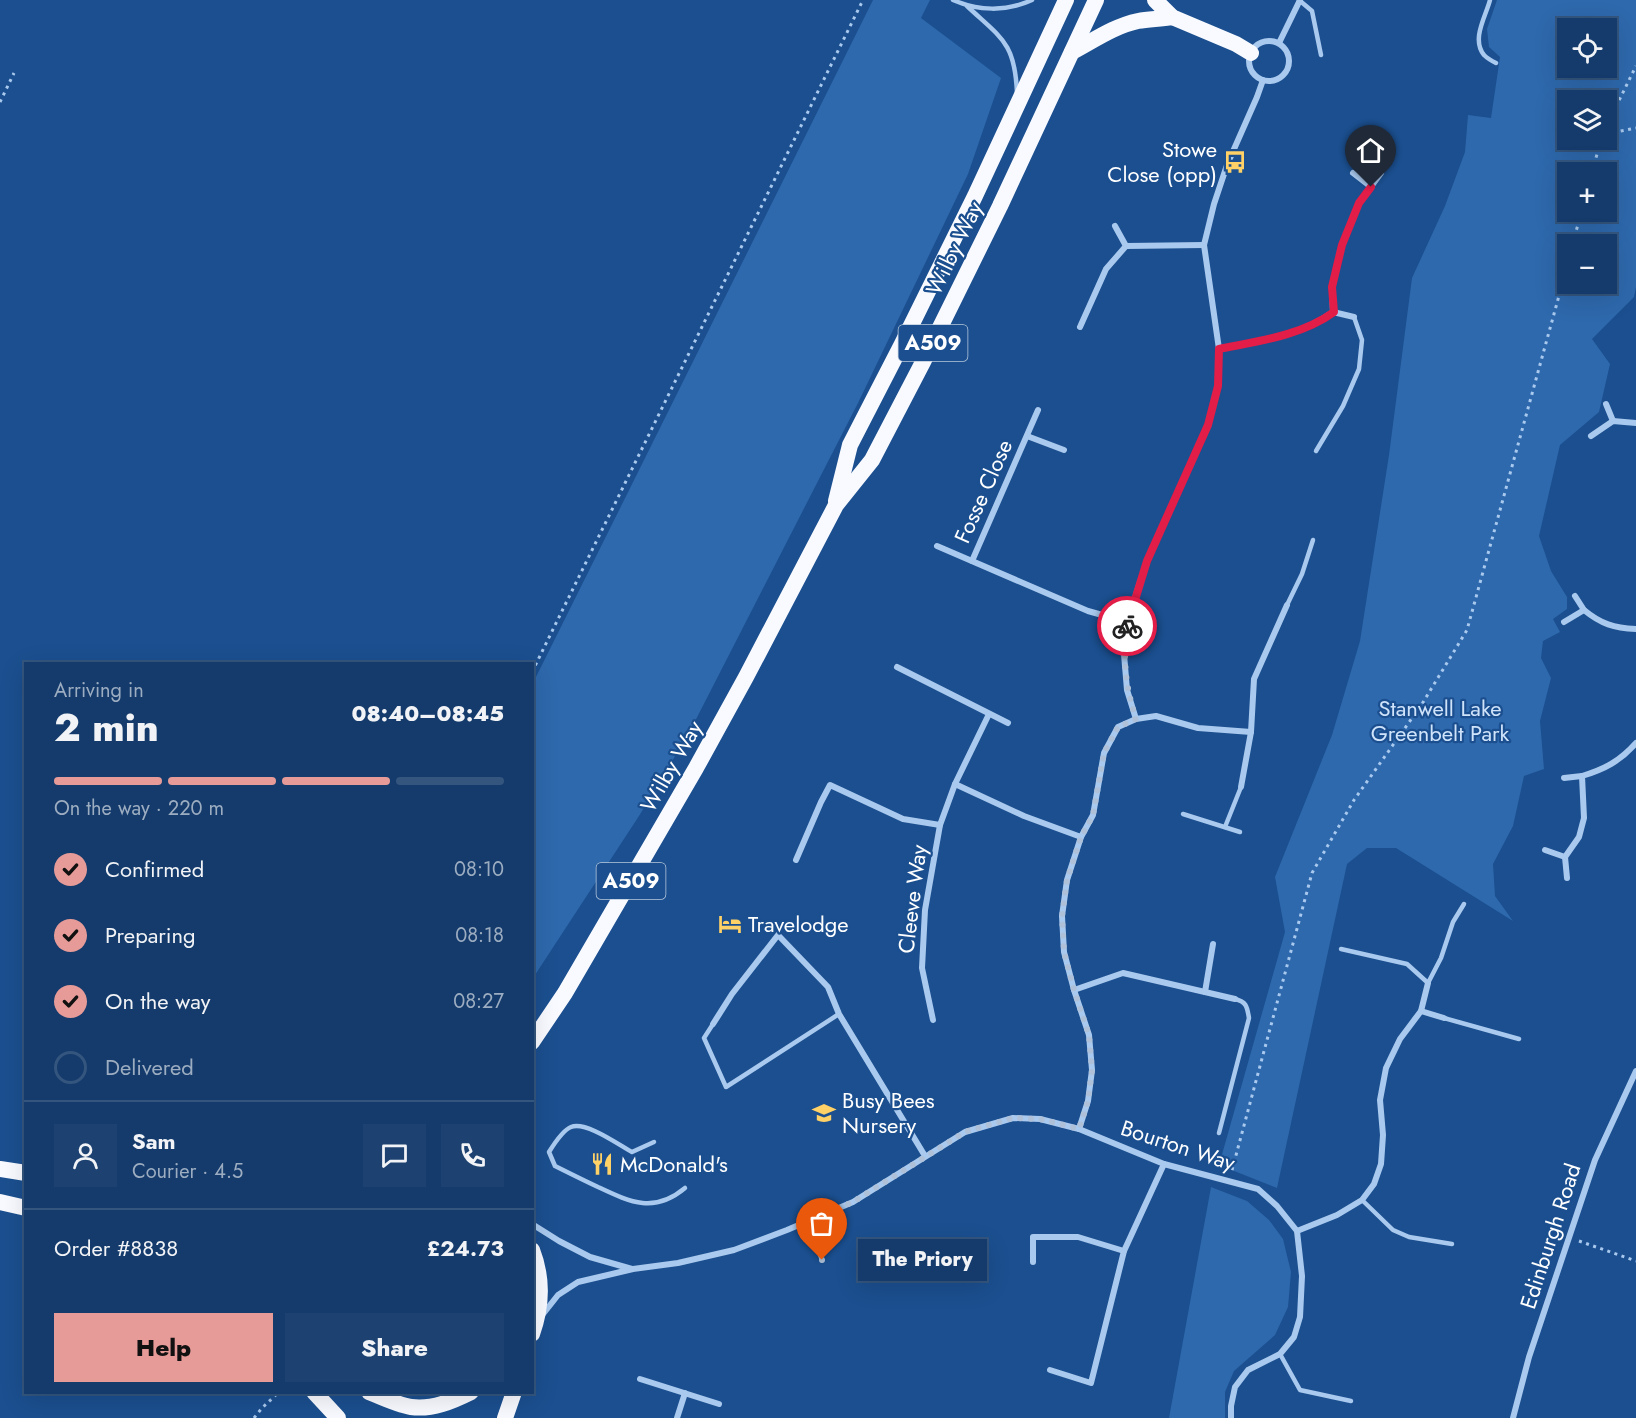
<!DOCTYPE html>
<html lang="en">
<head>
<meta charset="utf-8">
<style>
	body { margin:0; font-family:Jost,sans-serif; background:#1d4271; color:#f1f3f6; height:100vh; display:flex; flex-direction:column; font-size:22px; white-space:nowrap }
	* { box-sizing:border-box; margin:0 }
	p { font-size:20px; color:#9dadc1 }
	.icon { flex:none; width:33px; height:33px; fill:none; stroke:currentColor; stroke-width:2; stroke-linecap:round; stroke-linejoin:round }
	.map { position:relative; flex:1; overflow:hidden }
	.side { position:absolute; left:24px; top:662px; width:510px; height:732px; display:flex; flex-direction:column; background:#143b6b; border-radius:0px; box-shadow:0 6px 24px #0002,0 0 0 2px #33557e }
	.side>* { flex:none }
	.buttons { position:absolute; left:1557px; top:18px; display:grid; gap:12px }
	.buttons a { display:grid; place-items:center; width:60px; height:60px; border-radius:0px; background:#143b6b; box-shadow:0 6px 24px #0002,0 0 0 2px #33557e; font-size:30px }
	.pin { position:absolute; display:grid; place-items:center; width:51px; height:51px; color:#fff; margin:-62px -26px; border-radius:50% 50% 50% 0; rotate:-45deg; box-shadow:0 0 6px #0007 }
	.pin .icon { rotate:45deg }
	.courier { position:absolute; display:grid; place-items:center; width:60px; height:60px; margin:-30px; border:4px solid #e11d48; border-radius:50%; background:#fff; color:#222; box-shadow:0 2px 8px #0007 }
	.bubble { position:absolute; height:42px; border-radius:0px; background:#143b6b; box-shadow:0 6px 24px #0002,0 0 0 2px #33557e; font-size:20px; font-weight:800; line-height:42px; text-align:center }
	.overview em { font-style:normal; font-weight:800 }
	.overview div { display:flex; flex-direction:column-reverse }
	.overview { display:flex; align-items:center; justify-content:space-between; height:102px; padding:0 30px }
	h1 { font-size:39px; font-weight:800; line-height:45px }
	.bar { display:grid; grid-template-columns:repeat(4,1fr); gap:9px 6px; align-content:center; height:72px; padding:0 30px }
	.bar i { height:8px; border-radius:4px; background:#33557e }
	.bar .selected { background:#e69b98 }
	.bar p { grid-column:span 4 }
	.line { display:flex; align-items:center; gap:15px; padding:0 30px; border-top:2px solid #33557e }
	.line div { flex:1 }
	.round { display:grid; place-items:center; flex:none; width:63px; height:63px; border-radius:0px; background:#1d4271 }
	ol { padding:0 30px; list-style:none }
	li { display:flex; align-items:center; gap:18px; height:66px }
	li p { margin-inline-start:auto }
	li .icon { padding:6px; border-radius:50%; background:#e69b98; color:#111; stroke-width:4 }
	li:last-child { color:#9dadc1 }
	li i { width:33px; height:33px; border:3px solid #33557e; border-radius:50% }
	.button { display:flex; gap:12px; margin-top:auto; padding:12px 30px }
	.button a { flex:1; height:69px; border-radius:0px; background:#e69b98; color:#111; font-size:24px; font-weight:800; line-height:69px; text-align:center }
	.button a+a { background:#1d4271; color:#f1f3f6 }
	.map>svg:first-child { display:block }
	.green { fill:#2e69ad; fill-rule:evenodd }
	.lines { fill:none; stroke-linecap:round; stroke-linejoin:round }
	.path { stroke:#a9c9ee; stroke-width:3; stroke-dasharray:3 4.5; stroke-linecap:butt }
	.service { stroke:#a9c9ee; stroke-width:4.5 }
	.minor { stroke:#a9c9ee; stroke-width:6 }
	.trunk { stroke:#f8faff; stroke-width:16 }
	.done { stroke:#afc1d8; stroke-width:6; stroke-dasharray:0 10.8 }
	.route { stroke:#e11d48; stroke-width:8 }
	.labels { text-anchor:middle; stroke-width:4.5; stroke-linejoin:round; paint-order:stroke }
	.shield { fill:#1b4f8f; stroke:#bbcadd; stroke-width:1.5 }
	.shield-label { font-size:21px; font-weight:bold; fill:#fff }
	.poi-label { font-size:22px; fill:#fff; stroke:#1b4f8f; text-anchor:start }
	.street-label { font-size:22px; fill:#fff; stroke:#1b4f8f }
	.park-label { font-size:22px; fill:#cfe3fa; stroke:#1b4f8f }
</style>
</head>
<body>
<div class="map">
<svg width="1636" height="1418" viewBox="0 0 1636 1418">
	<rect width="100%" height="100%" fill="#1b4f8f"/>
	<g class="green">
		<path d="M 873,0 L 930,0 L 921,18 L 1001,78 L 968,174 L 858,403 L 689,733 L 639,816 L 533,978 L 533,683 Z"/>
		<path d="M 1497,0 L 1636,0 L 1636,287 L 1634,297 L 1592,339 L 1610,364 L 1599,412 L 1560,445 L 1539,536 L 1551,571 L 1567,597 L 1567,609 L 1553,619 L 1560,632 L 1543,641 L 1541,658 L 1551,678 L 1540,721 L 1544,769 L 1524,776 L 1513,826 L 1493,864 L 1495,896 L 1513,921 L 1396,848 L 1367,848 L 1347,864 L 1277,1188 L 1219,1165 L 1285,932 L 1275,877 L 1332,735 L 1360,641 L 1389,455 L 1412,278 L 1445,206 L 1465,152 L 1468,115 L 1491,118 L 1500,57 L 1489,47 L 1487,29 ZM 1568,28 L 1606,28 L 1606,68 L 1568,68 ZM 1568,100 L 1606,100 L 1606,140 L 1568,140 ZM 1606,172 L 1606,212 L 1568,212 L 1568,172 ZM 1568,244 L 1606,244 L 1606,284 L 1568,284 Z"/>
		<path d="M 1211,1187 L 1247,1201 L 1269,1220 L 1283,1239 L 1291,1272 L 1288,1307 L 1275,1335 L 1234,1371 L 1225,1392 L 1225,1418 L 1169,1418 Z"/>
	</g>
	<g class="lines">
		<g class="path">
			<path d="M 0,102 L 14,73"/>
			<path d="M 1606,127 L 1636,66"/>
			<path d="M 1606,134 L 1636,128"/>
			<path d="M 1592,172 L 1601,140"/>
			<path d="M 1572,244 L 1582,212"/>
			<path d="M 532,672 L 863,0"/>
			<path d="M 1232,1170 L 1312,873 L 1354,800 L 1422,704 L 1467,630 L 1568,263"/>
			<path d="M 1579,1241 L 1636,1261"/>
			<path d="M 254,1418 L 262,1408 L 279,1392"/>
		</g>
		<g class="service">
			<path d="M 953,0 C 978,11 1006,12 1032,0"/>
			<path d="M 1299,0 L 1312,11 L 1321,55"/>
			<path d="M 1490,0 C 1486,16 1471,39 1484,55 C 1487,58 1492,61 1496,63"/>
			<path d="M 967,6 C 1001,38 1015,42 1017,93"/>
			<path d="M 1316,451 L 1343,406 L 1359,369 L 1362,340 L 1354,317"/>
			<path d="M 1287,605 L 1302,574 L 1313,540"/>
			<path d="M 1183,814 L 1240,832"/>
			<path d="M 1225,827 L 1241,787"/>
			<path d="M 1341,949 L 1407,964 L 1428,983 L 1441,958 L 1453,922 L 1464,904"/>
			<path d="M 1444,1018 L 1519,1039"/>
			<path d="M 713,1024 L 704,1038 L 726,1087 L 839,1014"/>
			<path d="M 1219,1133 L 1249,1018 C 1247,1007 1247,1002 1235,999"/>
			<path d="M 654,1142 L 632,1152 C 619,1145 586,1121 571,1127 C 563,1130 554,1144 549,1152 L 555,1166 C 569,1173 583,1180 598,1187 C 630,1202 654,1214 685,1188"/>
			<path d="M 1362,1200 L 1393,1230 L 1409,1237 L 1452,1244"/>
			<path d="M 807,1221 L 822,1260"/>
			<path d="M 1280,1354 L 1300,1390 L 1351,1401"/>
		</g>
		<g class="minor">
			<circle cx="1269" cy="61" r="20"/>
			<path d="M 1279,43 L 1300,0"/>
			<path d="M 1353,173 L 1371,187"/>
			<path d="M 1115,226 L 1126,246"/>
			<path d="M 1333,312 L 1354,317"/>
			<path d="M 1080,327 L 1106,269 L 1126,246 L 1204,245"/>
			<path d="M 1219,349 C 1258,341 1301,336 1333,312 L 1332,287 L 1342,245 L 1359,203 L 1381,173"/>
			<path d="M 1606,404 L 1613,421"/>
			<path d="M 1027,436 L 1064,450"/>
			<path d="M 1591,436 L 1613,421 L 1636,423"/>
			<path d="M 937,546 L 1088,611 L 1127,622"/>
			<path d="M 972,561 L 1038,410"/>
			<path d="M 1575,596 L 1584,610"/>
			<path d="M 1564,622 L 1584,610 C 1601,624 1614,628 1636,629"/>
			<path d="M 897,667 L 1008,723"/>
			<path d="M 1136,719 L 1127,690 L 1124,654 L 1127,622 L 1147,561 L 1208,425 L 1218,386 L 1219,349 L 1204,245 L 1214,204 L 1227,165 L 1257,97 L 1263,80"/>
			<path d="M 1564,778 L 1582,776"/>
			<path d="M 955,784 L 1024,816 L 1081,837"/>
			<path d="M 1241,787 L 1251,732 L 1254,679 L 1287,605"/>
			<path d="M 1545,850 L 1565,857 L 1579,837 L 1584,818 L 1582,776 C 1605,769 1620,761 1636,743"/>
			<path d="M 1565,857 L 1567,878"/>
			<path d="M 796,860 L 821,802 L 830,785 L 903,819 L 940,825"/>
			<path d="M 1074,990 L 1123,973 L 1235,999"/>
			<path d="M 1205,992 L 1213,944"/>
			<path d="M 1421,1011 L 1444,1018"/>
			<path d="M 933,1020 L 922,968 L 925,910 L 940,825 L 955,784 L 989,714"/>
			<path d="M 713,1024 L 732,994 L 778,935 L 828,987 L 839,1014 L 925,1156"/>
			<path d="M 1079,1129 L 1088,1101 L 1092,1070 L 1089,1035 L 1074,990 L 1064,952 L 1062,916 L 1067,880 L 1081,837 L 1093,815 L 1104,753 L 1118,727 L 1136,719 L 1156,716 L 1198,728 L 1251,732"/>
			<path d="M 532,1224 L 559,1241 L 590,1257 L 632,1269"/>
			<path d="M 1297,1231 L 1337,1215 L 1362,1200 L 1374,1184 L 1381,1164 L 1383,1135 L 1380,1100 L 1386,1068 L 1400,1039 L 1421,1011 L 1428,983"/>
			<path d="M 1033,1262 L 1033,1237 L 1078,1237 L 1124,1251"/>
			<path d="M 543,1314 L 558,1295 L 578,1282 L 633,1269 L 678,1263 L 734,1250 L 787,1230 L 853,1202 L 965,1132 L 1013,1118 L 1040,1119 L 1079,1129 L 1164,1164 L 1258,1189 L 1277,1206 L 1297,1231 L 1302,1276 L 1300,1317 L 1294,1337 L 1280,1354 L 1248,1370 L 1235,1387 L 1231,1406 L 1231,1418"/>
			<path d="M 1050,1370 L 1091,1383 L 1124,1251 L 1164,1164"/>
			<path d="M 640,1379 L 719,1404"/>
			<path d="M 677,1418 L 685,1393"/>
			<path d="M 1513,1418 L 1529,1357 L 1595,1160 L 1636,1071"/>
		</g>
		<g class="trunk">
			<path d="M 1155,0 L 1172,17 L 1236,44 L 1251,53"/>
			<path d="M 1072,52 C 1093,41 1114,26 1138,21 C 1149,19 1160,19 1172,17"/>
			<path d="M 836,501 L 850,445 L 902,344 L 975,196 L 1066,0"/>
			<path d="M 532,1042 L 565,993 L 696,768 L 746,677 L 836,505 L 872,460 L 923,362 L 1000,206 L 1096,0"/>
			<path d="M 0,1169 L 26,1173"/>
			<path d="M 0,1202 L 26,1208"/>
			<path d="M 532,1250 C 543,1278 542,1306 532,1334"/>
			<path d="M 314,1392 L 338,1418"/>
			<path d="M 369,1392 C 381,1397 398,1405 411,1407 C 432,1410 453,1401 471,1392"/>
			<path d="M 505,1418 L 514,1392"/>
		</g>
	</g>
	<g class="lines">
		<path class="done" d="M 822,1260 L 807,1221 L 853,1202 L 965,1132 L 1013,1118 L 1040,1119 L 1079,1129 L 1088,1101 L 1092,1070 L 1089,1035 L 1074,990 L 1064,952 L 1062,916 L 1067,880 L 1081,837 L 1093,815 L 1104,753 L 1118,727 L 1136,719 C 1125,684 1123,662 1127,626"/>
		<path class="route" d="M 1127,626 L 1147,561 L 1208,425 L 1218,386 L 1219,349 C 1258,341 1301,336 1334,312 L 1332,287 L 1342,245 L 1359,203 L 1371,187"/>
	</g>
	<defs>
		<g id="bus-bare" transform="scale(1.8)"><path d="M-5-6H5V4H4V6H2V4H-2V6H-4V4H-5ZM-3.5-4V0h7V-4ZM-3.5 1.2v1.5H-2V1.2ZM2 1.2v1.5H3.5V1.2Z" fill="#ffd166" stroke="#1b4f8f" stroke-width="2.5" paint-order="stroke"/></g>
		<g id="hotel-bare" transform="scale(1.8)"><path d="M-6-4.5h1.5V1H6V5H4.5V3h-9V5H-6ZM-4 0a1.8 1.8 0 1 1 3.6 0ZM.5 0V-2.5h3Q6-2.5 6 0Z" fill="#ffd166" stroke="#1b4f8f" stroke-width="2.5" paint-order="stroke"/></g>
		<g id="school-bare" transform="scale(1.8)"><path d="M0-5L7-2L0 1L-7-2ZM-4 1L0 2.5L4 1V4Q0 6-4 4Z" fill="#ffd166" stroke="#1b4f8f" stroke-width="2.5" paint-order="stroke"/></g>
		<g id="restaurant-bare" transform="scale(1.8)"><path d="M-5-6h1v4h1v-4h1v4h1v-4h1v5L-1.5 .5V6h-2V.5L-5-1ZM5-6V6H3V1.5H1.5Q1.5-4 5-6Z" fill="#ffd166" stroke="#1b4f8f" stroke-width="2.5" paint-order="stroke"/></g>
	</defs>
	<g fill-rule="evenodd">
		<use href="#bus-bare" x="1235" y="162"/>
		<use href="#hotel-bare" x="730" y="924"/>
		<use href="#school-bare" x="824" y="1113"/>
		<use href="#restaurant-bare" x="602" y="1164"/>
	</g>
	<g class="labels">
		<g class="shield">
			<rect x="898.5" y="325" width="69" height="36" rx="4.5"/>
			<rect x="596.5" y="863" width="69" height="36" rx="4.5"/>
		</g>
		<g class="shield-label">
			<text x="933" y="350">A509</text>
			<text x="631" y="888">A509</text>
		</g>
		<g class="poi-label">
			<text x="1217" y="157" text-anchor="end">Stowe<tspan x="1217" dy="25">Close (opp)</tspan></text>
			<text x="748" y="932">Travelodge</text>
			<text x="842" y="1108">Busy Bees<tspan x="842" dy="25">Nursery</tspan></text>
			<text x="620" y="1172">McDonald's</text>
		</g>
		<g class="street-label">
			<text transform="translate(954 248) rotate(-64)" y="8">Wilby Way</text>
			<text transform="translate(983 491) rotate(-66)" y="8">Fosse Close</text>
			<text transform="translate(671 766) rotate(-60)" y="8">Wilby Way</text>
			<text transform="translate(912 899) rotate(-83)" y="8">Cleeve Way</text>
			<text transform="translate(1178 1145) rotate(18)" y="8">Bourton Way</text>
			<text transform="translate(1550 1236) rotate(-72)" y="8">Edinburgh Road</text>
		</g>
		<g class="park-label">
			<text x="1440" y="716">Stanwell Lake<tspan x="1440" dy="25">Greenbelt Park</tspan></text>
		</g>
	</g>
</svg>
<div class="buttons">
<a><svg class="icon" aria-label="locate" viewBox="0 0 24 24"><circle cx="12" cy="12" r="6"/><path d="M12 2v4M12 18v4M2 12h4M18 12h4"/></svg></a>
<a><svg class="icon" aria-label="layers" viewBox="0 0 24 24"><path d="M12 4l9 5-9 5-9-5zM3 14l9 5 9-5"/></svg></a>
<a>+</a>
<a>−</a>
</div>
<div class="pin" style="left:822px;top:1260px;background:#ea580c"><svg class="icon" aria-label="bag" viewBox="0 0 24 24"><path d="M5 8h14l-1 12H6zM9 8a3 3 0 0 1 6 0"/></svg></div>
<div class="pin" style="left:1371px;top:187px;background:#1f2937"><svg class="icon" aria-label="home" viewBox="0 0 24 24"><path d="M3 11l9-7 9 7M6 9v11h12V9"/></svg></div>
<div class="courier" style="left:1127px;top:626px"><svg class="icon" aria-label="bike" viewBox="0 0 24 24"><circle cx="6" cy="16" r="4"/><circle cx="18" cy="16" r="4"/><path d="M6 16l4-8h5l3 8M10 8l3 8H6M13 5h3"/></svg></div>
<div class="bubble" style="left:858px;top:1239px;width:129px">The Priory</div>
<section class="side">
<div class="overview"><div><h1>2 min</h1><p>Arriving in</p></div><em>08:40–08:45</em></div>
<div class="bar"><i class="selected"></i><i class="selected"></i><i class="selected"></i><i></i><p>On the way · 220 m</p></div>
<ol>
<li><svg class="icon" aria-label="check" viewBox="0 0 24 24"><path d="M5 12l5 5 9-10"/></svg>Confirmed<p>08:10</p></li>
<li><svg class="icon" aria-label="check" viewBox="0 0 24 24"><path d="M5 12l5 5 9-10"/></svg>Preparing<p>08:18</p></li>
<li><svg class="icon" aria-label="check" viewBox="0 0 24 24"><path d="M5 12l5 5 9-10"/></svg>On the way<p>08:27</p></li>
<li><i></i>Delivered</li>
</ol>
<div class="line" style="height:108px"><a class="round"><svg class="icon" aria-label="person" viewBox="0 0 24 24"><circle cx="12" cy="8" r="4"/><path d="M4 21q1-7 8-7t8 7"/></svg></a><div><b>Sam</b><p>Courier · 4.5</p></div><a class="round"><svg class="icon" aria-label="chat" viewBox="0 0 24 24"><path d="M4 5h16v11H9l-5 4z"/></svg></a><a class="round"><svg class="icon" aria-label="phone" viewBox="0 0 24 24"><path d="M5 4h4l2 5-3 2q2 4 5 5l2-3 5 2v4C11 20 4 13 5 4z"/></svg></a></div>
<div class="line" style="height:78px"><div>Order #8838</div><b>£24.73</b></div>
<div class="button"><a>Help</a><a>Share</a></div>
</section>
</div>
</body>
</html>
